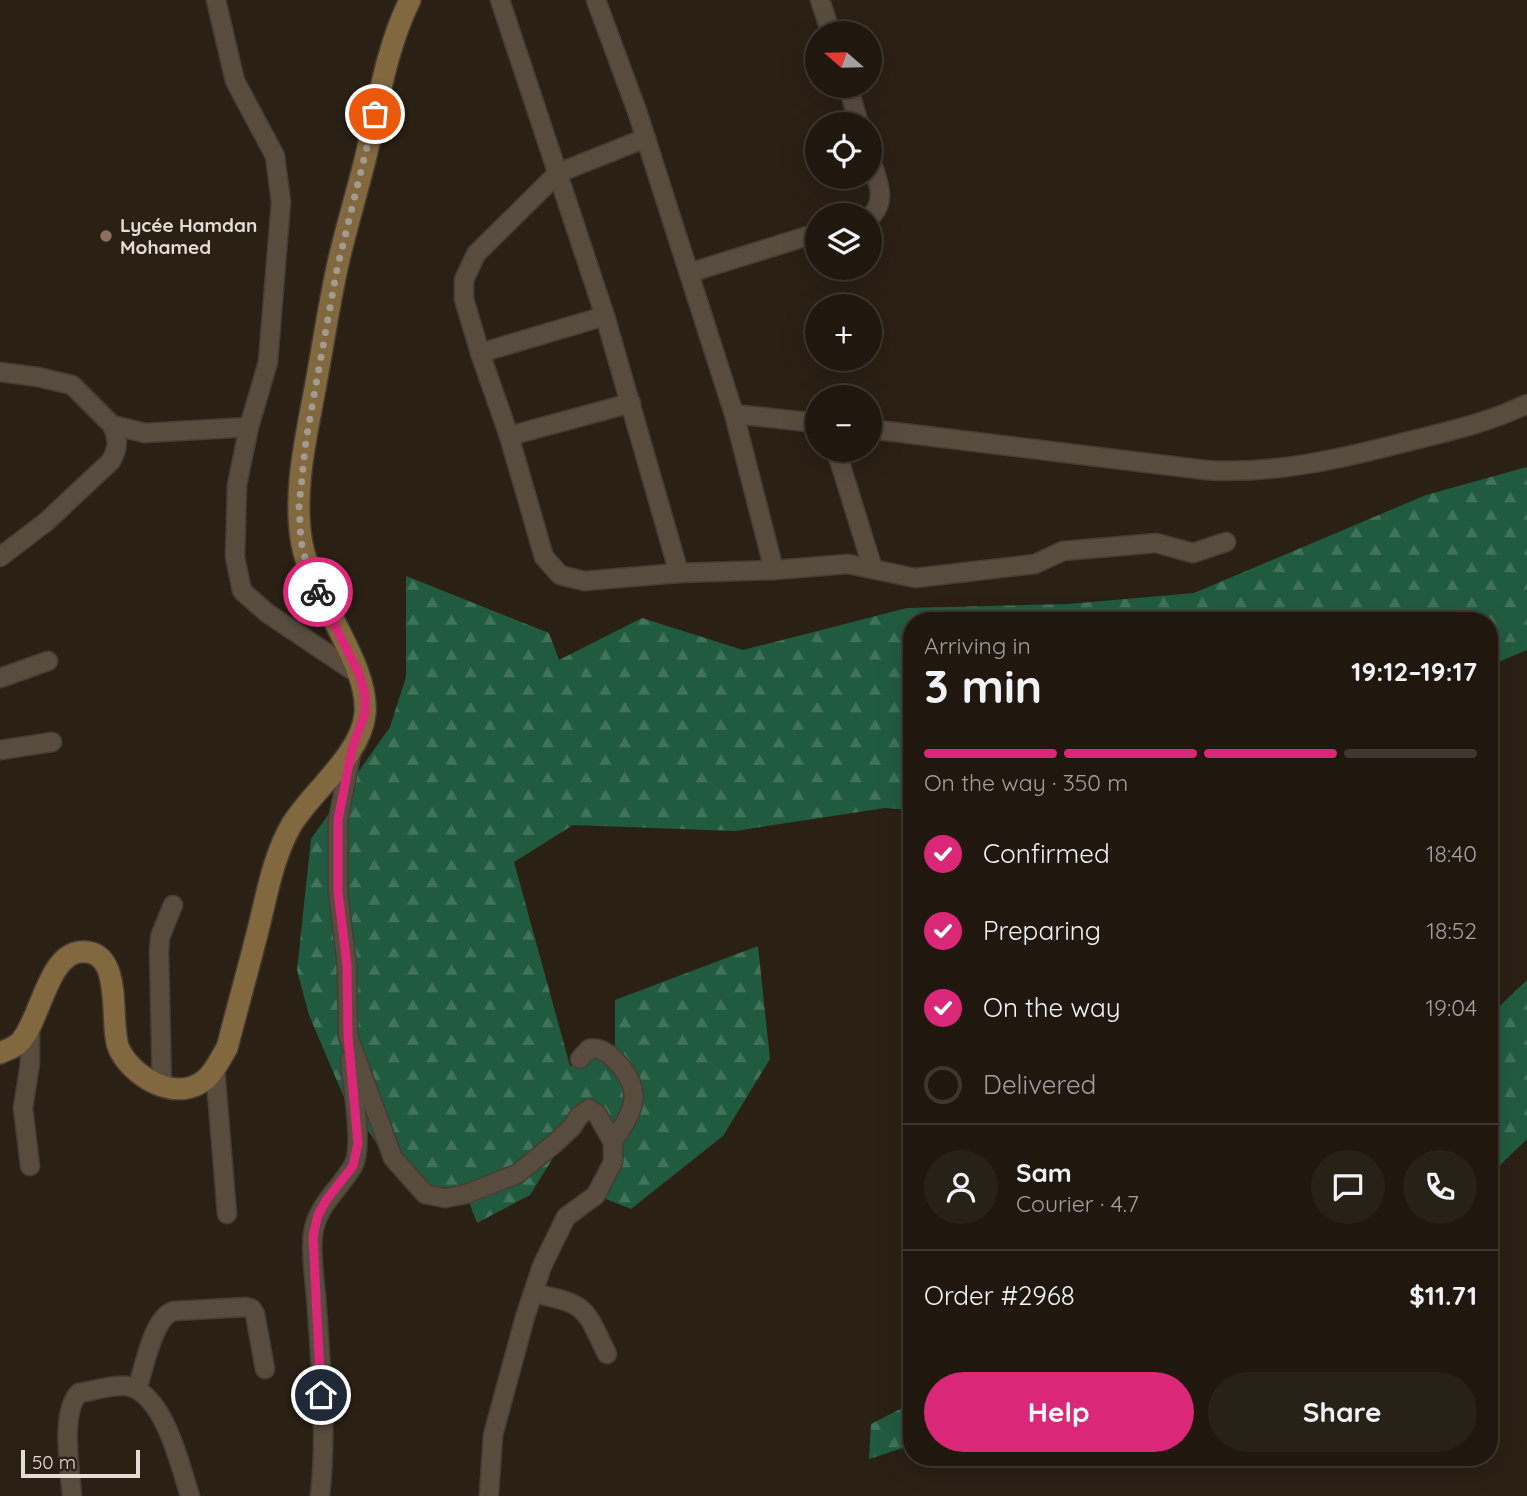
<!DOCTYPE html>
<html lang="en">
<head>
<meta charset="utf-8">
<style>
	body { margin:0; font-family:Quicksand,sans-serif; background:#282118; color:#f1f3f6; height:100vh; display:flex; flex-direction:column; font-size:26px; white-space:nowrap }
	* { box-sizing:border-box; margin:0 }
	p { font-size:23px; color:#a2a09e }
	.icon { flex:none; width:38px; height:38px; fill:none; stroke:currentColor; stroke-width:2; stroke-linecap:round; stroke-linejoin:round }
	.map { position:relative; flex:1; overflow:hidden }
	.drawer { position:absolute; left:903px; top:612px; width:595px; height:854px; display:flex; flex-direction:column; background:#20180f; border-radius:28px; box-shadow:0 7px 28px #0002,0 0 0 2px #3d372f }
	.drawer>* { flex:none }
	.needle { width:46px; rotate:290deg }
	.controls { position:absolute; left:805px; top:21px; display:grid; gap:14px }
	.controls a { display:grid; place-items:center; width:77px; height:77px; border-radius:50%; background:#20180f; box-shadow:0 7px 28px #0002,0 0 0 2px #3d372f; font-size:35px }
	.scale { position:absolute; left:21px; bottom:18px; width:119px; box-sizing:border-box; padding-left:7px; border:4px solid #e4ddd5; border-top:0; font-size:19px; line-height:24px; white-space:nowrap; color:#e4ddd5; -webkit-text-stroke:5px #2a2014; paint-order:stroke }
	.pin { position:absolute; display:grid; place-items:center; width:60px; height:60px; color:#fff; margin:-30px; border:4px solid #fff; border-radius:50%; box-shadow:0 2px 7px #0007 }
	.courier { position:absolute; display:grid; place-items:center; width:70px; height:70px; margin:-35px; border:5px solid #db2777; border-radius:50%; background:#fff; color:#222; box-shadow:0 2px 9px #0007 }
	.head em { font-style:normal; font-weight:800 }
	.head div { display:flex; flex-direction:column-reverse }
	.head { display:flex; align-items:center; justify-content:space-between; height:119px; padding:0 21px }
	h1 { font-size:46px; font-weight:800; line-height:52px }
	.bar { display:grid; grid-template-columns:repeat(4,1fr); gap:10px 7px; align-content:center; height:84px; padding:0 21px }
	.bar i { height:9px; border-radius:5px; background:#3d372f }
	.bar .on { background:#db2777 }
	.bar p { grid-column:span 4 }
	.line { display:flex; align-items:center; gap:18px; padding:0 21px; border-top:2px solid #3d372f }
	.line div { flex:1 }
	.round { display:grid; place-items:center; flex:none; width:74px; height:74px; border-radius:37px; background:#282118 }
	ol { padding:0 21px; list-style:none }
	li { display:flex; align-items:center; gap:21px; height:77px }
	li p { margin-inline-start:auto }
	li .icon { padding:7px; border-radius:50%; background:#db2777; color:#fff; stroke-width:4 }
	li:last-child { color:#a2a09e }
	li i { width:38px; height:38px; border:4px solid #3d372f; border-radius:50% }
	.button { display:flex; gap:14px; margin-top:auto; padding:14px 21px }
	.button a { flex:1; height:80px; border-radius:42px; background:#db2777; color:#fff; font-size:28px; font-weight:800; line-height:80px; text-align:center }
	.button a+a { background:#282118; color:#f1f3f6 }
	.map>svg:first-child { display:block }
	.forest { fill:url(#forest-firs) }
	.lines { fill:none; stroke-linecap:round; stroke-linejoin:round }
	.street-casing { stroke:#453c35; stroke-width:21 }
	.secondary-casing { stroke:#453c35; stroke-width:24 }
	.street { stroke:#584c3f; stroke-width:18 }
	.secondary { stroke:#82683f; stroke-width:21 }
	.done { stroke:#a39b91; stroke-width:7; stroke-dasharray:0 12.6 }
	.route { stroke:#db2777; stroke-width:9 }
	.education-dot { fill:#8d6e63; stroke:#2a2014; stroke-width:2.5 }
	.labels { text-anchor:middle; stroke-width:6; stroke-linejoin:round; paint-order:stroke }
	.poi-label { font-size:19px; font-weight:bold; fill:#e4ddd5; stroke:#2a2014; text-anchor:start }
</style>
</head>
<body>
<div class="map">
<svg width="1527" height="1496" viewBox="0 0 1527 1496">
	<defs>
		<pattern id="forest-firs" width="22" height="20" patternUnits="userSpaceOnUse" patternTransform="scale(1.75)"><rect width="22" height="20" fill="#215b3f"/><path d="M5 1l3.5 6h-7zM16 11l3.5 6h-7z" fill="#41725a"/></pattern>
	</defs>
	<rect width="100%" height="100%" fill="#2a2014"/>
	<g class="forest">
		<path d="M 1527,467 L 1527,650 L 1489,666 L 1489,621 L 912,621 L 912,810 L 885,808 L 735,831 L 573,825 L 514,862 L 570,1066 L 615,1046 L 615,1000 L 758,946 L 770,1059 L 723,1136 L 631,1209 L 596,1195 L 613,1162 L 597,1114 L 579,1116 L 530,1195 L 477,1223 L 466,1194 L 411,1192 L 343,1095 L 309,1015 L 297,970 L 311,839 L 390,727 L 406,677 L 406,576 L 549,633 L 559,660 L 642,618 L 743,650 L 907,608 L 1068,604 L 1194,593 L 1426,495 Z"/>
		<path d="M 1527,980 L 1527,1139 L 1489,1176 L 1489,1016 Z"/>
		<path d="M 912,1403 L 912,1445 L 869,1459 L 871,1424 Z"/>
	</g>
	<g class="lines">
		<g class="street-casing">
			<g id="street">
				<path d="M 216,0 L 235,81 L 275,156 L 281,202 L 268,362 L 249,427 L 237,485 L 235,557 L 242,591 L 267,613 L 358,674"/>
				<path d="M 500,0 L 605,316 L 679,573"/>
				<path d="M 596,0 L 637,111 L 734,414 L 774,570"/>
				<path d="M 820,0 L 831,33"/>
				<path d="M 848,86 L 859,124"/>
				<path d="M 646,138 L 558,173 L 476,254 L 464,280 L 464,299 L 480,353 L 509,436 L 544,557 L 560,575 L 584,581 L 679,573 L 774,570 L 848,564 L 915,578 L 1035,564 L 1063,551 L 1156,543 L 1193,553 L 1226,542"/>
				<path d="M 870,157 C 876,178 889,200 870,217"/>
				<path d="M 689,273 L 817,233"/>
				<path d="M 480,353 L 605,316"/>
				<path d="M 0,372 L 38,377 L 72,385 L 112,425 L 145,433 L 249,427"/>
				<path d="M 734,414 L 817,423"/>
				<path d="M 870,429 L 1205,470 C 1274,475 1344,458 1410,441 C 1450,431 1490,422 1527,404"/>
				<path d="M 509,436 L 631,403"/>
				<path d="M 836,450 L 873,569"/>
				<path d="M 0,557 L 46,522 L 111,461 C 119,447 118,439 112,425"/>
				<path d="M 0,678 L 48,661"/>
				<path d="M 352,749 L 338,820 L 338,892 L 347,966 L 348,1036 L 393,1158 L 425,1194 L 445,1198 L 466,1194 L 517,1174 L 554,1144 L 572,1127 L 579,1116 L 589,1109 L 597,1114 L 613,1142 L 613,1162 L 596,1195 L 566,1217 L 542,1266 L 525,1317 L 493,1435 L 489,1494"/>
				<path d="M 0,750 L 52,742"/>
				<path d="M 30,1027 L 30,1063 L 23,1108 L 30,1166"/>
				<path d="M 580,1059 L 589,1049 C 599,1047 607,1052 614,1059 C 645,1090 635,1109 613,1142"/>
				<path d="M 215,1068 L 227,1214"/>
				<path d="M 162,1087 L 159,952 L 160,937 L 173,905"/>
				<path d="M 533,1293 C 588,1305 583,1305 607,1354"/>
				<path d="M 137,1389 C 144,1369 153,1316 174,1311 L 246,1307 L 252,1309 L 255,1314 L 265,1369"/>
				<path d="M 72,1496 C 70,1470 60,1412 79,1393 C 93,1391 113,1384 127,1386 C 164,1393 180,1465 190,1496"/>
				<path d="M 320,1496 C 327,1437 321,1368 317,1309 C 316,1287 310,1256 313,1234 C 317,1205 339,1190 353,1166 C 364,1147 352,1084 350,1060"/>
			</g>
		</g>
		<g class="secondary-casing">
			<path id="secondary" d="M 0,1053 C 6,1050 14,1048 19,1043 C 40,1023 47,955 80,952 C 127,948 107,1028 120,1051 C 135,1079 178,1103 206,1079 C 215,1071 220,1059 227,1048 C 237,1009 248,970 258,930 C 267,895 273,856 292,824 C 313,790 361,755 365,714 C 370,664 312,598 302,544 C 293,495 305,442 314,394 C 322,352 328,310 337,268 C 345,232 356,196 365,160 C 378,106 385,51 410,0"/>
		</g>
		<use href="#street" class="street"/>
		<use href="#secondary" class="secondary"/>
	</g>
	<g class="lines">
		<path class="done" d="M 318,592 L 307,566 L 301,541 L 299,506 L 306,440 L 337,269 L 375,114"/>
		<path class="route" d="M 318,592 L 359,674 L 365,695 L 365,713 L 352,749 L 338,820 L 338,892 L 347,965 L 348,1036 L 358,1143 L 353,1166 L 327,1199 L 318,1215 L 313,1236 L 321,1395"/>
	</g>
	<circle class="education-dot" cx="106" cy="236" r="7"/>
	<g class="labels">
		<g class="poi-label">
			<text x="120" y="232">Lycée Hamdan<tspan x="120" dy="22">Mohamed</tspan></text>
		</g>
	</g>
</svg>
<div class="controls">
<a><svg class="needle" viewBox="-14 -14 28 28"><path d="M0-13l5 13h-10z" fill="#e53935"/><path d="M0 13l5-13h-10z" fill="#a2a09e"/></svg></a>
<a><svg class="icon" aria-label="locate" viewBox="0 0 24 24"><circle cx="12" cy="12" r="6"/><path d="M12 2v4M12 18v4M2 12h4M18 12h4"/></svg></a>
<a><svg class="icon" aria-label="layers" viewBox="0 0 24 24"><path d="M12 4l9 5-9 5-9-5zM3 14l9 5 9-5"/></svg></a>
<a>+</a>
<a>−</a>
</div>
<div class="scale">50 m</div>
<div class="pin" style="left:375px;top:114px;background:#ea580c"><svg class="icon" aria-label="bag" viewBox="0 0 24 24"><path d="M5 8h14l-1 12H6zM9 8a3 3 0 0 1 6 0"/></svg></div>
<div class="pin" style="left:321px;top:1395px;background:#1f2937"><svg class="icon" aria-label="home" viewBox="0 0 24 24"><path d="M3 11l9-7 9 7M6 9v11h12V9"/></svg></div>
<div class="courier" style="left:318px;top:592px"><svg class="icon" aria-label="bike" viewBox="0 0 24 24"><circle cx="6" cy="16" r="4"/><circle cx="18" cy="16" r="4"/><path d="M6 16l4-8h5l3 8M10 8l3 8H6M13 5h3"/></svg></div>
<section class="drawer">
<div class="head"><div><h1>3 min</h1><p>Arriving in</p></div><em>19:12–19:17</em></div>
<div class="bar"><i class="on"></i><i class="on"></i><i class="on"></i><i></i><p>On the way · 350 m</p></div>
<ol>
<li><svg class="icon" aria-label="check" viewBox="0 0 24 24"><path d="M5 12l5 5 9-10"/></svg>Confirmed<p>18:40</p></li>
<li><svg class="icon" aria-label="check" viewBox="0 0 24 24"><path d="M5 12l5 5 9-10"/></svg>Preparing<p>18:52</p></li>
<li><svg class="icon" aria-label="check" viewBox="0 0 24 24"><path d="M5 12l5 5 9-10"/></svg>On the way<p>19:04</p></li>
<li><i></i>Delivered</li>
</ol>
<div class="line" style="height:126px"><a class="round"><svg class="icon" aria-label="person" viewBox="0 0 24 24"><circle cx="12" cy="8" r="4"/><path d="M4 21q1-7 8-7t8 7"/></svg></a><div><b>Sam</b><p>Courier · 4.7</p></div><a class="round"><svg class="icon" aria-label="chat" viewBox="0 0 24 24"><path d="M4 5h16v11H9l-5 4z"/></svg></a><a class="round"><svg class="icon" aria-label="phone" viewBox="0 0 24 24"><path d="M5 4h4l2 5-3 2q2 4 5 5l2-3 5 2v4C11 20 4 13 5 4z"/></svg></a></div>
<div class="line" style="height:91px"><div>Order #2968</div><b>$11.71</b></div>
<div class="button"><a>Help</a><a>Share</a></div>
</section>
</div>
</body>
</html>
